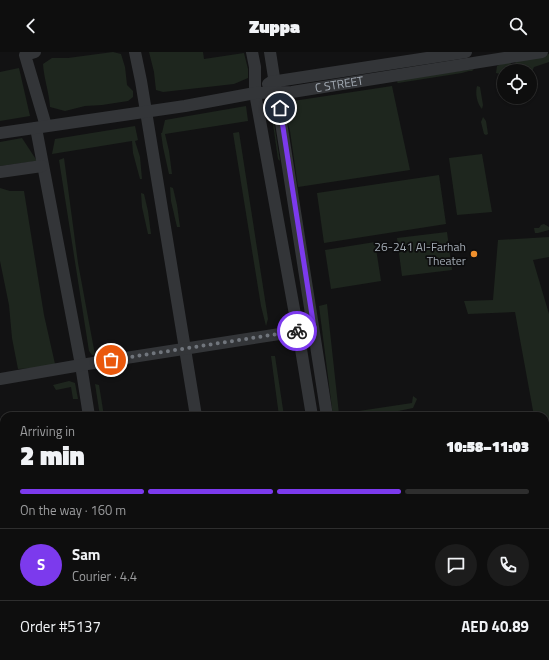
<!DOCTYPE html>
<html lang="en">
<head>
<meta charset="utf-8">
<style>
	body { margin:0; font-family:"Titillium Web",sans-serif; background:#1c1c1c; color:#f1f3f6; height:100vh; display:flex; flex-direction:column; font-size:15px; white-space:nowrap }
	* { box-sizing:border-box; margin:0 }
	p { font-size:13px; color:#9b9c9e }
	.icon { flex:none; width:22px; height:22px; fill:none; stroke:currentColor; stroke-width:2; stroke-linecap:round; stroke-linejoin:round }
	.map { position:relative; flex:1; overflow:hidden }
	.drawer { position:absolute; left:0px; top:360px; width:549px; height:248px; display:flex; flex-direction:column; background:#0e0e0e; border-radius:12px 12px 0 0; box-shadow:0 1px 3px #0004,0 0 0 1px #2e2e2e }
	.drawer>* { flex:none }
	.controls { position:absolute; left:497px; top:12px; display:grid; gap:8px }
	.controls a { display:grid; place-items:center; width:40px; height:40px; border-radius:50%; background:#0e0e0e; box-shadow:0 1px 3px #0004,0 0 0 1px #2e2e2e; font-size:20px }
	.pin { position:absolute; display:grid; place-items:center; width:34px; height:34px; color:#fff; margin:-17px; border:2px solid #fff; border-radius:50%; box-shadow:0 1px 4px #0007 }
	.courier { position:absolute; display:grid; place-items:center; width:40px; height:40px; margin:-20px; border:3px solid #7c3aed; border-radius:50%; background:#fff; color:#222; box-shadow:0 1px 5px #0007 }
	.summary em { font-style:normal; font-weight:800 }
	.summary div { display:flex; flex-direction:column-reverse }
	.summary { display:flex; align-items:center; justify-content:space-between; height:68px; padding:0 20px }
	h1 { font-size:26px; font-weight:800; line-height:30px }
	.bar { display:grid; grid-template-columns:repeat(4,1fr); gap:6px 4px; align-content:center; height:48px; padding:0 20px }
	.bar i { height:5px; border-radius:3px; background:#2e2e2e }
	.bar .active { background:#7c3aed }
	.bar p { grid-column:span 4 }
	.line { display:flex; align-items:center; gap:10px; padding:0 20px; border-top:1px solid #2e2e2e }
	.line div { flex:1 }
	.round { display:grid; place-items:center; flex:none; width:42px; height:42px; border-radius:21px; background:#1c1c1c }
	header { display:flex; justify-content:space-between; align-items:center; height:52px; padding:0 20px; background:#0e0e0e; font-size:18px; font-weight:800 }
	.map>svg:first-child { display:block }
	.green { fill:#1e261e }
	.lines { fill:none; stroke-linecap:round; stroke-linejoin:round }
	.minor { stroke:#333538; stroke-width:12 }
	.done { stroke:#70757c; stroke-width:4; stroke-dasharray:0 7.2 }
	.route { stroke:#7c3aed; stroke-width:5 }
	.poi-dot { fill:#f0902d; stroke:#0d0d0e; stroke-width:1.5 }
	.labels { text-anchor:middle; stroke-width:3.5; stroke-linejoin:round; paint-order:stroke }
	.street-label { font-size:12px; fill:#a3abb4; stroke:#0d0d0e }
	.poi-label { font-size:12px; fill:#a3abb4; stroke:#0d0d0e; text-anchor:end }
</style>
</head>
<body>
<header><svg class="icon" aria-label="back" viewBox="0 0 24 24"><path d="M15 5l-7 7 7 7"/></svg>Zuppa<svg class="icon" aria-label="search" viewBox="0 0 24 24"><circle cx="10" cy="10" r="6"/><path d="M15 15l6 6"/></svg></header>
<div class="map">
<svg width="549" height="608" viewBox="0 0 549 608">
	<rect width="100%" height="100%" fill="#121213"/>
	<g class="green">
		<path d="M 113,0 L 121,2 L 125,15 L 127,33 L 133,39 L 133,45 L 128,49 L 102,53 L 85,54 L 65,59 L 50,55 C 49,40 44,27 43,12 L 52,6 L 68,6 Z"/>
		<path d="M 149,0 L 203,0 L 204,7 L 244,1 L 248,17 L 248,26 L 234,32 L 163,40 L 156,38 L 154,20 Z"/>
		<path d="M 549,2 L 549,10 L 534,15 L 531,22 L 530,19 L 516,19 L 514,18 L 516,8 Z"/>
		<path d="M 511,10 L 510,19 L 504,19 L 504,23 L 496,21 L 497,14 L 501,12 Z"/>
		<path d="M 19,16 L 30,64 L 0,69 L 0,20 Z"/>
		<path d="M 474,17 L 472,19 L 469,19 L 462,21 L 398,31 L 397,30 L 399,27 Z"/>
		<path d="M 392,34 L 410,118 L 298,135 L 290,79 L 285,62 L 293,49 Z"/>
		<path d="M 477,34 L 480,35 L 483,53 L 482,57 C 477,52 475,41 477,34 Z"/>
		<path d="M 246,54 L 248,69 L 165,82 L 169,99 L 172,122 L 169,122 L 163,95 L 161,81 L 162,81 L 165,68 Z"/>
		<path d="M 271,58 L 272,58 L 280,109 L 278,107 Z"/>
		<path d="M 483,65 L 486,69 L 488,82 L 486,83 L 484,82 L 481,70 Z"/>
		<path d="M 135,74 L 138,88 L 135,89 L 140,105 L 142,127 L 140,127 L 133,101 L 132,89 L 52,102 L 55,87 Z"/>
		<path d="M 239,80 L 268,267 L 266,274 L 261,254 L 233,81 Z"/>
		<path d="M 22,86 L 37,109 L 0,114 L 0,90 Z"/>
		<path d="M 482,102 L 492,160 L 457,163 L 449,106 Z"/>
		<path d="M 64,106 L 78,211 L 95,303 L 92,303 L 89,299 L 59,108 Z"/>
		<path d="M 439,123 L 446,172 L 324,191 L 317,141 Z"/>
		<path d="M 170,135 L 173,136 L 177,153 L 180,175 L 177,175 L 171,149 Z"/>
		<path d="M 0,136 L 10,139 L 24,139 L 44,263 L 55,312 L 36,316 L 18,317 L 12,286 L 9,253 L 0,209 Z"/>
		<path d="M 141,141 L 144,142 L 148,159 L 151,182 L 148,182 L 142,155 Z"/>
		<path d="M 544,172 L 549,175 L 549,178 L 538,181 L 535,181 L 534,176 L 539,176 L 541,173 Z"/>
		<path d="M 447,180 L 452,218 L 402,224 L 397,186 Z"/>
		<path d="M 549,185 L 549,205 L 533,208 L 549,262 L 549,391 L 545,391 L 545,364 L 534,364 L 515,260 L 468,262 L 464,249 L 493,248 L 498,188 Z"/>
		<path d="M 375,190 L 381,229 L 331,237 L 325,198 Z"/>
		<path d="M 327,252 L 339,362 L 412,351 L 413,344 L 417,347 L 413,356 L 374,364 L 333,364 L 319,254 Z"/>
		<path d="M 271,304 L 275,304 L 284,364 L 279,364 Z"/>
		<path d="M 69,329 L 75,331 L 78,347 L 73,347 L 71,335 L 56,338 L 53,333 Z"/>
		<path d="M 95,332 L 99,333 L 104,364 L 100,364 Z"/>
		<path d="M 4,475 L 4,511 L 0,512 L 0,476 Z"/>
		<path d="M 549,500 L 549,608 L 452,608 L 457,604 L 545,604 L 545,501 Z"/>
		<path d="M 0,528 L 4,528 L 4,554 L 0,555 Z"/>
		<path d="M 4,581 L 4,604 L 99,604 L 100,608 L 0,608 L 0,582 Z"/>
	</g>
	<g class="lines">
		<g class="minor">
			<path d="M 35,0 L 25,3 L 46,74"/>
			<path d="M 135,0 L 141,29 L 196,364"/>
			<path d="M 252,0 L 255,15 L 255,41 L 298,279 L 312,364"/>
			<path d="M 270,0 L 327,364"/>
			<path d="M 268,32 L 271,30 L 466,0"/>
			<path d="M 36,76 L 81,313 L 89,364"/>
			<path id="s1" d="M 0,81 L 185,54 L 255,41 L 292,40 L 542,0"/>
			<path d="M 0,120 L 42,114"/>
			<path d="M 0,327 L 81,313 L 305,278"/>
			<path d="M 0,407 L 4,406"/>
			<path d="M 545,426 L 549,426"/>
			<path d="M 545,477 L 549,477"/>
			<path d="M 0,522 L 4,521"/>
			<path d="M 0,563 L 4,562"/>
			<path d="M 120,604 L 121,608"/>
			<path d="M 130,604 L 130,608"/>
		</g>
	</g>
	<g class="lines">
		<path class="done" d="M 111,308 L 297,279"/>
		<path class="route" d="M 280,56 L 314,276 L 297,279"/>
	</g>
	<circle class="poi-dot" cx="474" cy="202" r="4"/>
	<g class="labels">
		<g class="street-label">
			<text dy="4" stroke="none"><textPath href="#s1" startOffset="343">C STREET</textPath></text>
		</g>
		<g class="poi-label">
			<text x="466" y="199">26-241 Al-Farhah<tspan x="466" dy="14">Theater</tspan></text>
		</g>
	</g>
</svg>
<div class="controls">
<a><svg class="icon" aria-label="locate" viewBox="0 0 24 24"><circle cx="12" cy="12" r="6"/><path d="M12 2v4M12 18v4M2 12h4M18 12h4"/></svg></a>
</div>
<div class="pin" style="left:111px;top:308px;background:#ea580c"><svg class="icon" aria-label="bag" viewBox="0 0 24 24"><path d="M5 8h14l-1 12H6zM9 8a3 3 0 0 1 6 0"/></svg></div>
<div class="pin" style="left:280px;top:56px;background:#1f2937"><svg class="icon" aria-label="home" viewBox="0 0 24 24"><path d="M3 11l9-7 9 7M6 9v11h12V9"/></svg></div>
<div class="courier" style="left:297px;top:279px"><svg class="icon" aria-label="bike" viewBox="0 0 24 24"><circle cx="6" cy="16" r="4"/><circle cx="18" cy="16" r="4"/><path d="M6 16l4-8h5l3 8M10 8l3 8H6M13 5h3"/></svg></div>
<section class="drawer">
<div class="summary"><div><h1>2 min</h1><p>Arriving in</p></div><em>10:58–11:03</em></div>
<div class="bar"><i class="active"></i><i class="active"></i><i class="active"></i><i></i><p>On the way · 160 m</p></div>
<div class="line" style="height:72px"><b class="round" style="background:#7c3aed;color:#fff">S</b><div><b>Sam</b><p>Courier · 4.4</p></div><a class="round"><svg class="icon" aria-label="chat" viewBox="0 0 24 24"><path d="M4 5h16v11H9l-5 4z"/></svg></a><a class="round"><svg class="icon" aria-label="phone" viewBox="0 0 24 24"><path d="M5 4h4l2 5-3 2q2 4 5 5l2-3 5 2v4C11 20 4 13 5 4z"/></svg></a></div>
<div class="line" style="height:52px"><div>Order #5137</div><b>AED 40.89</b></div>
</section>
</div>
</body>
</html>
